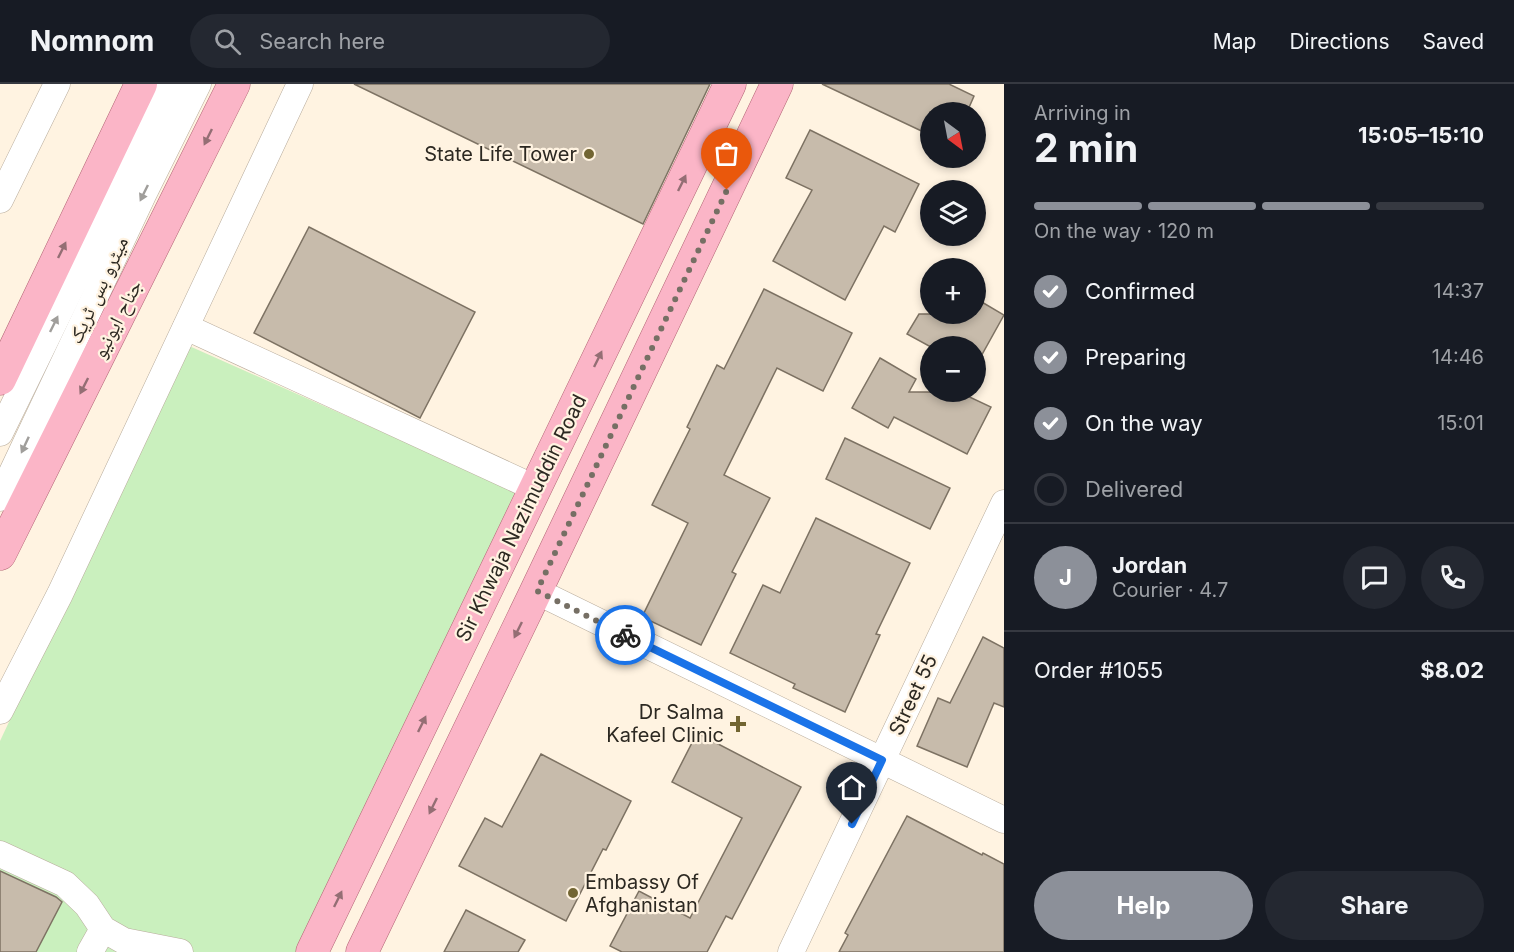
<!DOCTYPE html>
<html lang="en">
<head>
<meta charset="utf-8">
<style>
	body { margin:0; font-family:Inter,"Noto Naskh Arabic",sans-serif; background:#242831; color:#f1f3f6; height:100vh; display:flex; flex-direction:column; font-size:22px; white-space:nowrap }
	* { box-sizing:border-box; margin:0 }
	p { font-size:20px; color:#9ea1a6 }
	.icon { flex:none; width:33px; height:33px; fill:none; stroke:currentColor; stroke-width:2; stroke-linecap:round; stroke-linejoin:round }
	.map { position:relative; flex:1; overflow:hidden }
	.details { display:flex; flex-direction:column; background:#171b24; width:510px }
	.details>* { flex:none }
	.needle { width:39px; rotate:148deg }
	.buttons { position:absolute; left:920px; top:18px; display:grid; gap:12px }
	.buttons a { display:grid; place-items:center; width:66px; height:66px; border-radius:50%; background:#171b24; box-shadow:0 3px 9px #0003; font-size:30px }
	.pin { position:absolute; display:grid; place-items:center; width:51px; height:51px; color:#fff; margin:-62px -26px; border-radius:50% 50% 50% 0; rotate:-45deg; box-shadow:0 0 6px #0007 }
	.pin .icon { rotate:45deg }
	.courier { position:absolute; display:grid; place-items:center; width:60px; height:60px; margin:-30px; border:4px solid #1a73e8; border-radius:50%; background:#fff; color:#222; box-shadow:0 2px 8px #0007 }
	.overview em { font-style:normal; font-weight:700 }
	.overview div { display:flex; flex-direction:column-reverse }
	.overview { display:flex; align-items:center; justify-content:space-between; height:102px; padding:0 30px }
	h1 { font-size:39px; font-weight:700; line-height:45px }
	.bar { display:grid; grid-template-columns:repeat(4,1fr); gap:9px 6px; align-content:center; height:72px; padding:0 30px }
	.bar i { height:8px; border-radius:4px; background:#363941 }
	.bar .current { background:#8c9099 }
	.bar p { grid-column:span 4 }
	.line { display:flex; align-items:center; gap:15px; padding:0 30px; border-top:2px solid #363941 }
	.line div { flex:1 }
	.round { display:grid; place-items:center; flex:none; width:63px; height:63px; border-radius:32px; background:#242831 }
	ol { padding:0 30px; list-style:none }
	li { display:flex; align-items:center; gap:18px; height:66px }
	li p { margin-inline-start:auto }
	li .icon { padding:6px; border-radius:50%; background:#8c9099; color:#fff; stroke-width:4 }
	li:last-child { color:#9ea1a6 }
	li i { width:33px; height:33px; border:3px solid #363941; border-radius:50% }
	.action { display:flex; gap:12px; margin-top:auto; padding:12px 30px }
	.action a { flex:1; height:69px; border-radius:36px; background:#8c9099; color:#fff; font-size:24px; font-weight:700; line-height:69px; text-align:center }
	.action a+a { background:#242831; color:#f1f3f6 }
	header { display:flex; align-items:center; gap:36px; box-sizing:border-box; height:84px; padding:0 30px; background:#171b24; border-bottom:2px solid #363941 }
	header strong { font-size:28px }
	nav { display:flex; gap:33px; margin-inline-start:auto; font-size:21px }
	.search { width:420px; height:54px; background:#242831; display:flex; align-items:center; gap:15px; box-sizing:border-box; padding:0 21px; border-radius:33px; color:#9ea1a6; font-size:22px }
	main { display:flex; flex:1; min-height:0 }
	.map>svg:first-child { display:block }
	.green { fill:#caf0be }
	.building { fill:#c7bbab; stroke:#7d7263; stroke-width:1.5 }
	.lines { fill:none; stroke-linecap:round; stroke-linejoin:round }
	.minor-casing { stroke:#b8ac9c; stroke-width:27 }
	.major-casing { stroke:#b16474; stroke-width:33 }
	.minor { stroke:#fff; stroke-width:26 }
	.major { stroke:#fbb5c7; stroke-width:32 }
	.oneway { fill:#946e74 }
	.oneway2 { fill:#a09e9b }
	.done { stroke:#766f64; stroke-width:6; stroke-dasharray:0 10.8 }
	.route { stroke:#1a73e8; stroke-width:8 }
	.poi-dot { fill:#726532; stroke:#fff3e1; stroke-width:2 }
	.labels { text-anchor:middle; stroke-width:4.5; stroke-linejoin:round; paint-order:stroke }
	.poi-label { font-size:20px; fill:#2c2821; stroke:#fff3e1; text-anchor:end }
	.street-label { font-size:20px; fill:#2c2821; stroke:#fff3e1 }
</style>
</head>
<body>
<header>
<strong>Nomnom</strong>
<div class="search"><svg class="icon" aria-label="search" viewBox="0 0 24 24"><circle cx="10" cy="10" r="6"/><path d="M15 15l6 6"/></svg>Search here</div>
<nav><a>Map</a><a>Directions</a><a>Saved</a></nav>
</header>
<main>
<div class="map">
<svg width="1004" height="868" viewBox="0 0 1004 868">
	<rect width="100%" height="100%" fill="#fff3e1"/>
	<path class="green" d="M 187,261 L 519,409 L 301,868 L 0,868 L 0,657 Z"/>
	<g class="building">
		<path d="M 354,0 L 710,0 L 643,140 Z"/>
		<path d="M 822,0 L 949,0 L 974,12 L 967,28 L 930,28 L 930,51 Z"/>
		<path d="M 810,46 L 919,100 L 895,148 L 884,142 L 845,216 L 773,177 L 812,106 L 786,94 Z"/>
		<path d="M 309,143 L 475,228 L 420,334 L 254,249 Z"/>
		<path d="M 764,205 L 852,249 L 823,307 L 777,284 L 724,391 L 770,414 L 732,488 L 736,490 L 701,561 L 642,533 L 688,439 L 652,421 L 690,345 L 687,343 L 717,281 L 724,285 Z"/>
		<path d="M 975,214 L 1004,231 L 975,283 L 975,262 L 929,262 L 907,250 L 919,230 L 975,230 Z"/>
		<path d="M 880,274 L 916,295 L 909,308 L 959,308 L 991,323 L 967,370 L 894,333 L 888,344 L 852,324 Z"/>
		<path d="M 845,354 L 950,404 L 930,445 L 826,395 Z"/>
		<path d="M 816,434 L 910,479 L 876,550 L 880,551 L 845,628 L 793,604 L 795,600 L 730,569 L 763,501 L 780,509 Z"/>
		<path d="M 983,553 L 1004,564 L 1004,623 L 994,619 L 967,683 L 917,662 L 938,614 L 950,619 Z"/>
		<path d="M 697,649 L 801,703 L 732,835 L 726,832 L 707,868 L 622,868 L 610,862 L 639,807 L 690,834 L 742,734 L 672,698 Z"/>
		<path d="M 541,670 L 631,717 L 606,766 L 603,765 L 566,837 L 459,782 L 485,734 L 502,743 Z"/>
		<path d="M 907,732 L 982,771 L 983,769 L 1004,780 L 1004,868 L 839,868 L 848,851 L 845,849 Z"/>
		<path d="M 0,787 L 56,813 L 62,818 L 36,868 L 0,868 Z"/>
		<path d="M 466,826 L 525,856 L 518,868 L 444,868 Z"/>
	</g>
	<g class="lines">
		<g class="minor-casing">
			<g id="minor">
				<path d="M 0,116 L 57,0"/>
				<path d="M 186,243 L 535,404"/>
				<path d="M 0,349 L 171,0"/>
				<path d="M 0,414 L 143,111 L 198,0"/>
				<path d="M 536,507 L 1004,736"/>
				<path d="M 0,627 L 60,510 L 300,0"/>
				<path d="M 0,770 L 65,800 L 87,821 L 103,845 L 124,857 L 180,868"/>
				<path d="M 90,868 L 103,845"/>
				<path d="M 791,868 L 1004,419"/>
			</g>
		</g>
		<g class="major-casing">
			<g id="major">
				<path d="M 0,295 L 141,0"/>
				<path d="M 0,470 L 234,0"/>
				<path d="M 312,868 L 730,0"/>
				<path d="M 362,868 L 536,507 L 777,0"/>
			</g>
		</g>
		<use href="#minor" class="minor"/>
		<use href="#major" class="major"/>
	</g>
	<defs><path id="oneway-solid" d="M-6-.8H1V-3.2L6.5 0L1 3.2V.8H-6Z" transform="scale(1.5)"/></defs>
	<g class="oneway">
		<use href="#oneway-solid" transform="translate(208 53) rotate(116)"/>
		<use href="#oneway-solid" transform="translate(682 99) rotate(-64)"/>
		<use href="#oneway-solid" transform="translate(62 166) rotate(-64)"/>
		<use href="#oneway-solid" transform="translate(598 275) rotate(-64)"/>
		<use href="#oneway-solid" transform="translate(84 302) rotate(117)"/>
		<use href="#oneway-solid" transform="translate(518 546) rotate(116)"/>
		<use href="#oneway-solid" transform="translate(422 640) rotate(-64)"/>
		<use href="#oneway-solid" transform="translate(433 722) rotate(116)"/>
		<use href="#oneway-solid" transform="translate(338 815) rotate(-64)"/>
	</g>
	<g class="oneway2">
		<use href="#oneway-solid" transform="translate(144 109) rotate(116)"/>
		<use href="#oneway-solid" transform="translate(54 240) rotate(-64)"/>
		<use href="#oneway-solid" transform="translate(25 361) rotate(115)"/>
	</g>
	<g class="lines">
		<path class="done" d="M 625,551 L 537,507 L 727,106"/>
		<path class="route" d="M 625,551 L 882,676 L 852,740"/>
	</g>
	<g class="poi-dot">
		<circle cx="589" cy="70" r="6"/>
		<path d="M735 631h6v6h6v6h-6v6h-6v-6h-6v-6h6z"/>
		<circle cx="573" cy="809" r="6"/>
	</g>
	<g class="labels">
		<g class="poi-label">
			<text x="577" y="77">State Life Tower</text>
			<text x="724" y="635">Dr Salma<tspan x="724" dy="23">Kafeel Clinic</tspan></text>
			<text x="585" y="805" text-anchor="start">Embassy Of<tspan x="585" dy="23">Afghanistan</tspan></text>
		</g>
		<g class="street-label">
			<text transform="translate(98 206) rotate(-65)" y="7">میٹرو بس ٹریک</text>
			<text transform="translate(117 235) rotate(-63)" y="7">جناح ایونیو</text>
			<text transform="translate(521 434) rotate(-64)" y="7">Sir Khwaja Nazimuddin Road</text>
			<text transform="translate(913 611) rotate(-65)" y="7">Street 55</text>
		</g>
	</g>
</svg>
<div class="buttons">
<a><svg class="needle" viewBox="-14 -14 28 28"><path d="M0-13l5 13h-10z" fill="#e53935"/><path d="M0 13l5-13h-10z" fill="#9ea1a6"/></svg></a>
<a><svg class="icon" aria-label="layers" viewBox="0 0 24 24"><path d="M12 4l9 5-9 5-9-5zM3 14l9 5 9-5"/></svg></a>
<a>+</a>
<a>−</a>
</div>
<div class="pin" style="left:727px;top:106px;background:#ea580c"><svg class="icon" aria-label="bag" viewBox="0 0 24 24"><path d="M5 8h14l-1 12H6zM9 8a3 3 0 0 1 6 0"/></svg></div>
<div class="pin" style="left:852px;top:740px;background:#1f2937"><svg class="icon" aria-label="home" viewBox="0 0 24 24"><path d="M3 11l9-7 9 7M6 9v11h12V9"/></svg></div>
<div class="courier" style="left:625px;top:551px"><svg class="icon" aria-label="bike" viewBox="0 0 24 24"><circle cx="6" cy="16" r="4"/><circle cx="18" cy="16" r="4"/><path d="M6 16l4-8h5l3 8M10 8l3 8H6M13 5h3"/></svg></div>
</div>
<section class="details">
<div class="overview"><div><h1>2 min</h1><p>Arriving in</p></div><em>15:05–15:10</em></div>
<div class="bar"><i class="current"></i><i class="current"></i><i class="current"></i><i></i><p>On the way · 120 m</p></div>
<ol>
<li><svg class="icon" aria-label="check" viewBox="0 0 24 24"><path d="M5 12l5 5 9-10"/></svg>Confirmed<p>14:37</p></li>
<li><svg class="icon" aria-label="check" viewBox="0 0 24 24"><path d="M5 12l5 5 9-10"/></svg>Preparing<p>14:46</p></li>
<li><svg class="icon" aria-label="check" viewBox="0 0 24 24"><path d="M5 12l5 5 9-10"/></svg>On the way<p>15:01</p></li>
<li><i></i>Delivered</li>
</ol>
<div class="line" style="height:108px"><b class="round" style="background:#8c9099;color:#fff">J</b><div><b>Jordan</b><p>Courier · 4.7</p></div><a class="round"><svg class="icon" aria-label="chat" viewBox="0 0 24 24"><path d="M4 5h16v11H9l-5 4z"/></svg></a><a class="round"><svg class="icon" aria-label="phone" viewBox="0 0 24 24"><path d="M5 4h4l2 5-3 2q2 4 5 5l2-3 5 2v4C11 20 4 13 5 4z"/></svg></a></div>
<div class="line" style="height:78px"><div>Order #1055</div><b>$8.02</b></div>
<div class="action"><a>Help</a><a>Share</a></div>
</section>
</main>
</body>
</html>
